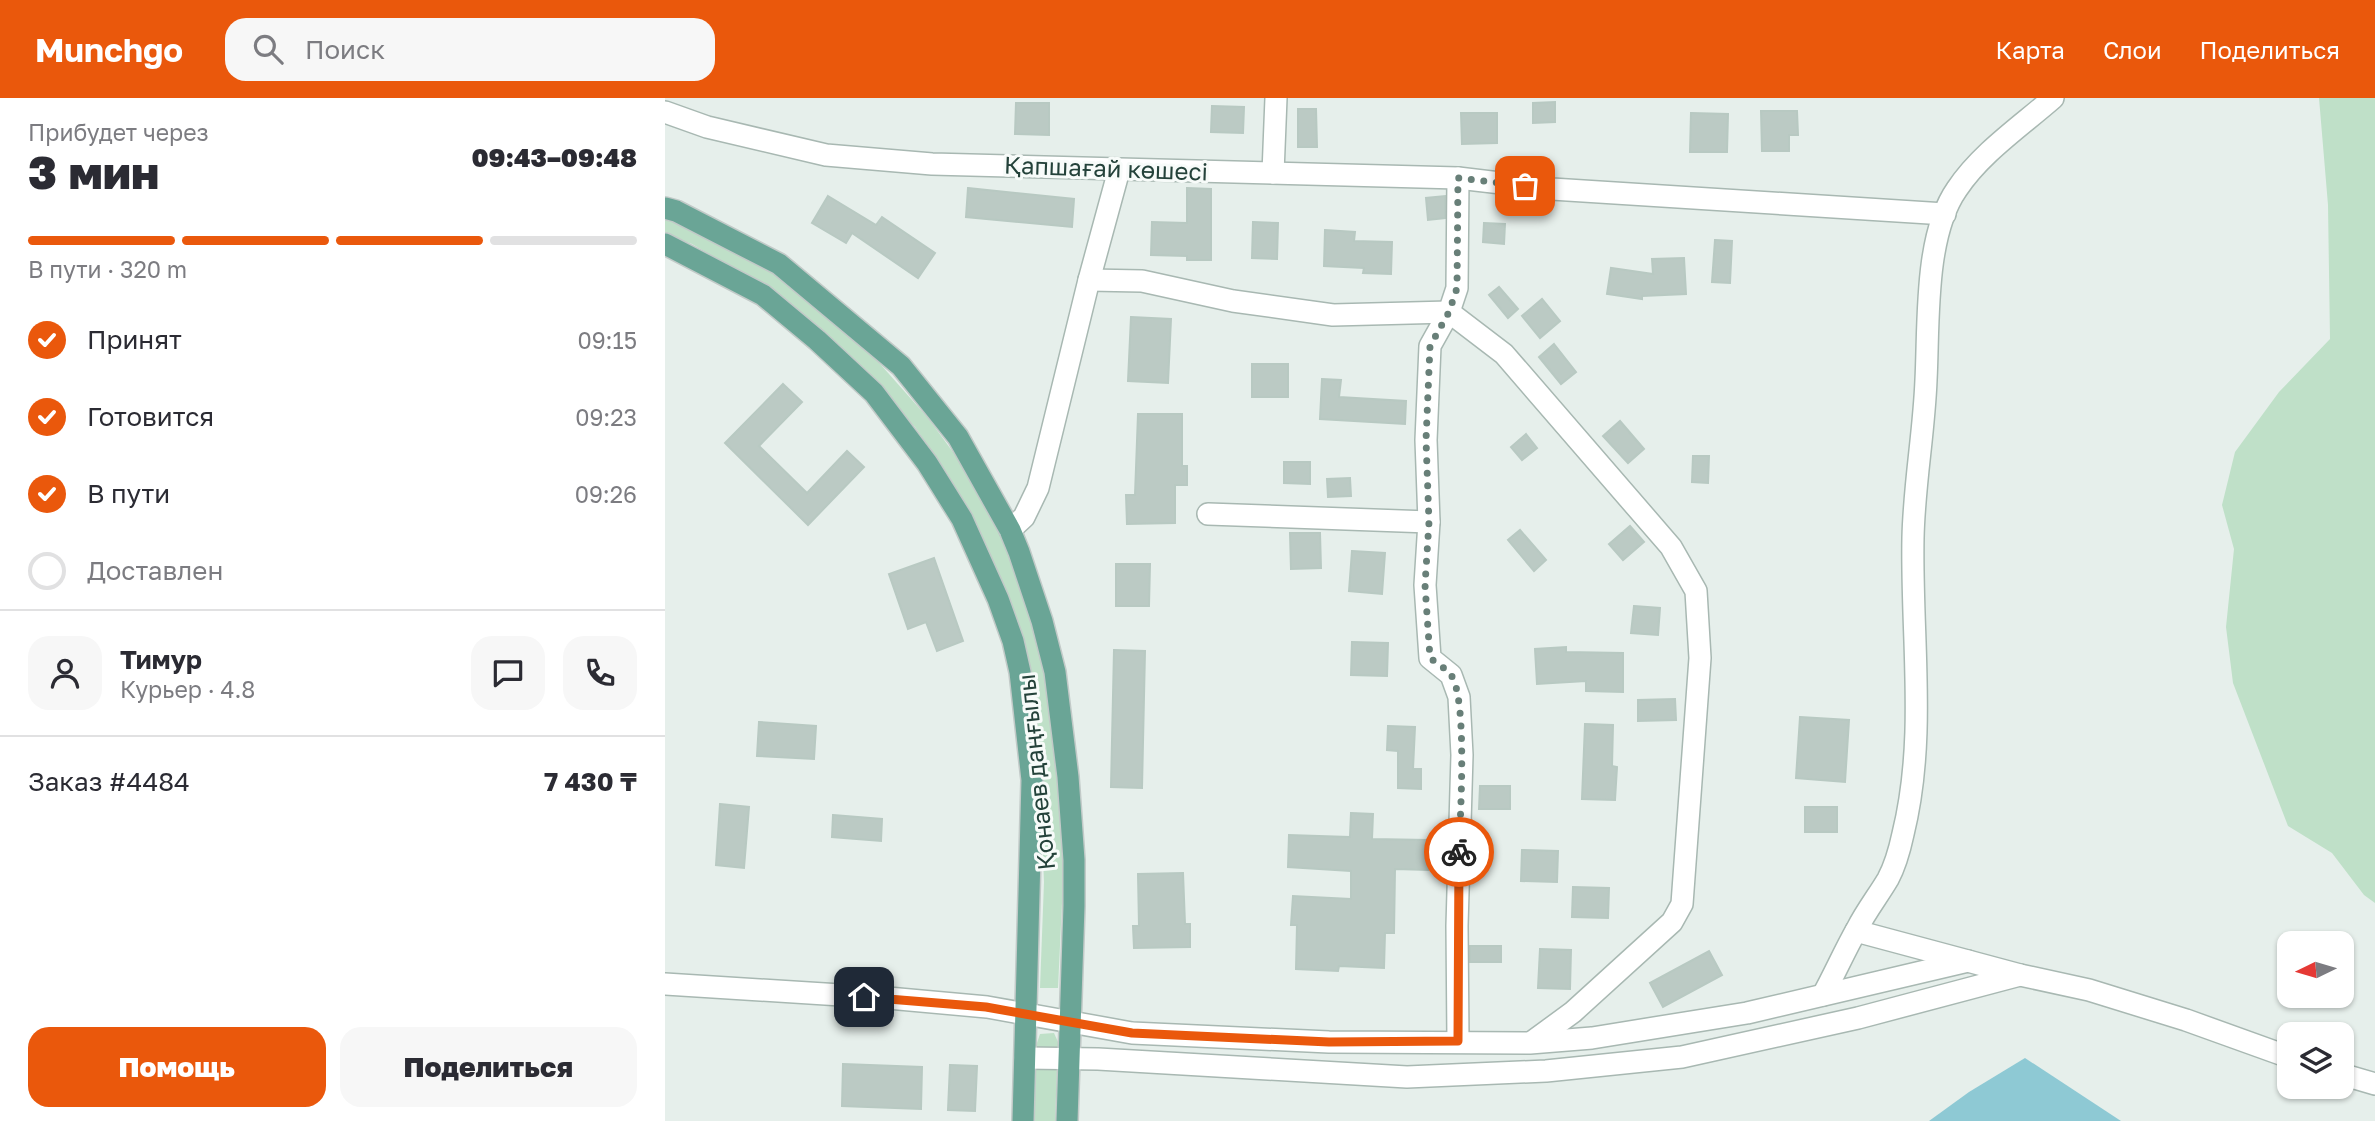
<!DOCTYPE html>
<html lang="ru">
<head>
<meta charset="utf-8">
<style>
	body { margin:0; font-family:"Golos Text",sans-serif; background:#f7f7f7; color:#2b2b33; height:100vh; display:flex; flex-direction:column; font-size:26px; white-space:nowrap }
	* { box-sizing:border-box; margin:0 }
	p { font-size:23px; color:#7c7c81 }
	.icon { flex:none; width:38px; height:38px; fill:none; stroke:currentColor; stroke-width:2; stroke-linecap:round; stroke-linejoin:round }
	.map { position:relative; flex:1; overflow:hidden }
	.panel { display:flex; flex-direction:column; background:#fff; width:665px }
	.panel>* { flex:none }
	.needle { width:46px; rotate:265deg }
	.tools { position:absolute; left:1612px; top:833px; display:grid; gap:14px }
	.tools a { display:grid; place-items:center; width:77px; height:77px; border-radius:14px; background:#fff; box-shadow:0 2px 5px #0004; font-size:35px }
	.pin { position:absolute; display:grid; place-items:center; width:60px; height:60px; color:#fff; margin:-30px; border-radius:14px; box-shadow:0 4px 10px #0006 }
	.courier { position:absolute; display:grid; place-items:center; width:70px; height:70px; margin:-35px; border:5px solid #ea580c; border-radius:50%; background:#fff; color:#222; box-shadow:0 2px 9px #0007 }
	.headline em { font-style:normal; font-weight:800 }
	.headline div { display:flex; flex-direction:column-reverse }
	.headline { display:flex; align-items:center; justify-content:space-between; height:119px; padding:0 28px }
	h1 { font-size:46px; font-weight:800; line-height:52px }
	.bar { display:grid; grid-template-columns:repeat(4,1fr); gap:10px 7px; align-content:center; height:84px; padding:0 28px }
	.bar i { height:9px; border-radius:5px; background:#e1e1e2 }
	.bar .active { background:#ea580c }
	.bar p { grid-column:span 4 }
	.line { display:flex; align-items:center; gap:18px; padding:0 28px; border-top:2px solid #e1e1e2 }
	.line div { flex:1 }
	.round { display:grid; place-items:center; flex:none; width:74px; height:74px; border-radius:21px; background:#f7f7f7 }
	ol { padding:0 28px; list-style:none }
	li { display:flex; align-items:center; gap:21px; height:77px }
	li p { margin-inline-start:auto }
	li .icon { padding:7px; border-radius:50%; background:#ea580c; color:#fff; stroke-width:4 }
	li:last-child { color:#7c7c81 }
	li i { width:38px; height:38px; border:4px solid #e1e1e2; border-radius:50% }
	.primary-button { display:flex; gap:14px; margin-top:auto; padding:14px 28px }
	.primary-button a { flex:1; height:80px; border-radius:21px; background:#ea580c; color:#fff; font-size:28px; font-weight:800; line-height:80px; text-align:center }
	.primary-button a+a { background:#f7f7f7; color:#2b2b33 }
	header { display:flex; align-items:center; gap:42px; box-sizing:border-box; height:98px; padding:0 35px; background:#ea580c; color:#fff }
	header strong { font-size:33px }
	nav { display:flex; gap:38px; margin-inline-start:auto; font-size:24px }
	.search { width:490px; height:63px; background:#f7f7f7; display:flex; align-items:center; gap:18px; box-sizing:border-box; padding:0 24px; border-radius:21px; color:#7c7c81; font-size:26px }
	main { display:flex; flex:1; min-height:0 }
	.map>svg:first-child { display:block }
	.green { fill:#bfe0c8 }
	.water { fill:#8ec9d4 }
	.building { fill:#bbcac4; stroke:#b8c9c2; stroke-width:2 }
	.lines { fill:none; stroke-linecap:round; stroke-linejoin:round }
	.minor-casing { stroke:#a8b8b2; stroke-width:24 }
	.major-casing { stroke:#c2cac8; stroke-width:24 }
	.minor { stroke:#fff; stroke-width:21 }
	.major { stroke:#6aa596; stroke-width:21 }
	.done { stroke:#687f78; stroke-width:7; stroke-dasharray:0 12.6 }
	.route { stroke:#ea580c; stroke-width:9 }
	.labels { text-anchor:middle; stroke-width:6; stroke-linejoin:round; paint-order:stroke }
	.street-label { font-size:24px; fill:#24423a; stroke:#f7fbf9 }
</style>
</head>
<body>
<header>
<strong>Munchgo</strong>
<div class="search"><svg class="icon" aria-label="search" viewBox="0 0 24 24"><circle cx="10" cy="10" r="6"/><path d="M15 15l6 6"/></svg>Поиск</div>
<nav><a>Карта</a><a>Слои</a><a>Поделиться</a></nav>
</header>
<main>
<section class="panel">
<div class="headline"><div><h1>3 мин</h1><p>Прибудет через</p></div><em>09:43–09:48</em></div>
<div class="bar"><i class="active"></i><i class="active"></i><i class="active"></i><i></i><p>В пути · 320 m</p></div>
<ol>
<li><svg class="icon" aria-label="check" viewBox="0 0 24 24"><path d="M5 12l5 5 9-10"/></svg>Принят<p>09:15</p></li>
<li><svg class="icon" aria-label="check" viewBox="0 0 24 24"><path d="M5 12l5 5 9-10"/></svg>Готовится<p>09:23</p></li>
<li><svg class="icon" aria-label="check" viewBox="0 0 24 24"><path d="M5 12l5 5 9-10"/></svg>В пути<p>09:26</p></li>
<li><i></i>Доставлен</li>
</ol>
<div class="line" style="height:126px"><a class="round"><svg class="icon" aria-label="person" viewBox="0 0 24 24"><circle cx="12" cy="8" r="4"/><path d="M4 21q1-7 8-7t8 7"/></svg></a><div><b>Тимур</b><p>Курьер · 4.8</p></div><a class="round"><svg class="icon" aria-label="chat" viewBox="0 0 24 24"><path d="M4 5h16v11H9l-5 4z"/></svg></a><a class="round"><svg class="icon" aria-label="phone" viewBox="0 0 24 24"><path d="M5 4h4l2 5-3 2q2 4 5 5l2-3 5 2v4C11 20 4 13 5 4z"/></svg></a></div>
<div class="line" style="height:91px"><div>Заказ #4484</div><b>7 430 ₸</b></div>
<div class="primary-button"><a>Помощь</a><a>Поделиться</a></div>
</section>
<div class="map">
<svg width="1710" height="1023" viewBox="0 0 1710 1023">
	<rect width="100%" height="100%" fill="#e6efeb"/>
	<g class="green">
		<path d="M 1654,0 L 1710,0 L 1710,805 L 1699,797 L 1667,755 L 1623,728 L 1568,585 L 1561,529 L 1569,451 L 1557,407 L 1570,354 L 1614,294 L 1665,241 L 1663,107 Z"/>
		<path d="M 0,119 L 36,132 L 106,174 L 193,241 L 263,320 L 296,365 L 328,420 L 345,456 L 369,525 L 390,618 L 399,763 L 393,890 L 375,890 L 379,784 L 375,688 L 312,429 L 282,375 L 250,329 L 181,255 L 100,189 L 27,146 L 0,136 Z"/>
		<path d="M 389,935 L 393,944 L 390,1023 L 369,1023 L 372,945 L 375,936 Z"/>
	</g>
	<path class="water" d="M 1360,960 L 1456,1023 L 1264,1023 L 1304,994 Z"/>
	<g class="building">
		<path d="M 890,4 L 890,24 L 868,25 L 868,5 Z"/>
		<path d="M 351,5 L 384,5 L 384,37 L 350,36 Z"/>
		<path d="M 547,8 L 579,9 L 578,35 L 546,34 Z"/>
		<path d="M 633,11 L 651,11 L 652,49 L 633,49 Z"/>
		<path d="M 1096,13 L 1132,13 L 1133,37 L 1124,37 L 1124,53 L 1097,53 Z"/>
		<path d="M 796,15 L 832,15 L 832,45 L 797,46 Z"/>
		<path d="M 1026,15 L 1063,16 L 1062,54 L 1025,54 Z"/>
		<path d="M 303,90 L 409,101 L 407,129 L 301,119 Z"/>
		<path d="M 522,90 L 546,91 L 546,162 L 522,162 L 522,158 L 486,157 L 487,124 L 522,125 Z"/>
		<path d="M 163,98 L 211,127 L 217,119 L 270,155 L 253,180 L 187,135 L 181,145 L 147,125 Z"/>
		<path d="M 780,98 L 780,120 L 763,122 L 761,100 Z"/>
		<path d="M 588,124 L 613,125 L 612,161 L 587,160 Z"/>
		<path d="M 819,125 L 840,126 L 839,146 L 818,144 Z"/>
		<path d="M 660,132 L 690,134 L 689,143 L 727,144 L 726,176 L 698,175 L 699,170 L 659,168 Z"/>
		<path d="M 1050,142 L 1067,143 L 1065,185 L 1047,184 Z"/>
		<path d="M 1019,160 L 1021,196 L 977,198 L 977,201 L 942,196 L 946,170 L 988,176 L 987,161 Z"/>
		<path d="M 834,189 L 853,211 L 843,220 L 824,197 Z"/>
		<path d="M 877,201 L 895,223 L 875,240 L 857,218 Z"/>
		<path d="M 466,219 L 506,221 L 503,285 L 463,283 Z"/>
		<path d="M 889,246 L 911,274 L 896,286 L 874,259 Z"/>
		<rect x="587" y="266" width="36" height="33"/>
		<path d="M 657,281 L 676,282 L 674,299 L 741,303 L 740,326 L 655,321 Z"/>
		<path d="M 118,286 L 137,304 L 94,348 L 142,395 L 182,353 L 199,369 L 143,427 L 60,345 Z"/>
		<path d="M 473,316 L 517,316 L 517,368 L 522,368 L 522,387 L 510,387 L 510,425 L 462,426 L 461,397 L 470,397 Z"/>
		<path d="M 955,323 L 979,351 L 963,365 L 938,338 Z"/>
		<path d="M 861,336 L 872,350 L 857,362 L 846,349 Z"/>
		<path d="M 1028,358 L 1044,358 L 1043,385 L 1027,384 Z"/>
		<path d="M 619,364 L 645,364 L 645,386 L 619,385 Z"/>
		<path d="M 685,380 L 686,398 L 663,399 L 662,381 Z"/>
		<path d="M 965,428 L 979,444 L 958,462 L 944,446 Z"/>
		<path d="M 855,432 L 881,462 L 869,473 L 843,442 Z"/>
		<path d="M 625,435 L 655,435 L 656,470 L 626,471 Z"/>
		<path d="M 687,453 L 720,455 L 717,496 L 684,493 Z"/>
		<path d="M 269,460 L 298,543 L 272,553 L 261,524 L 243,531 L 224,476 Z"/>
		<path d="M 451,466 L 485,466 L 484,508 L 451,508 Z"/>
		<path d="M 969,508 L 995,510 L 993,537 L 966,535 Z"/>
		<path d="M 687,544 L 723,545 L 722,578 L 686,577 Z"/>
		<path d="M 901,549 L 901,554 L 958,555 L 958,594 L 921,593 L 921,583 L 872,586 L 870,551 Z"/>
		<path d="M 449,552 L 480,553 L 477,690 L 446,689 Z"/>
		<path d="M 1010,601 L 1011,622 L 973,623 L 973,602 Z"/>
		<path d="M 1135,619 L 1184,622 L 1180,684 L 1131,680 Z"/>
		<path d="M 94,624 L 151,628 L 149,661 L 92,658 Z"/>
		<path d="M 920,626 L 948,627 L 947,668 L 952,669 L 950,702 L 917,701 Z"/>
		<path d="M 723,628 L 750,629 L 748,671 L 756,671 L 756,691 L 733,690 L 733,653 L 722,652 Z"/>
		<path d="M 815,688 L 845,688 L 845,711 L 814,711 Z"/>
		<path d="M 55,706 L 84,709 L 79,770 L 51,767 Z"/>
		<rect x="1140" y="709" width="32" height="25"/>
		<path d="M 686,715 L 708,716 L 707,741 L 763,742 L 763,772 L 730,771 L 729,835 L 720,835 L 719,870 L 674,868 L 673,873 L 631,871 L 632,827 L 626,827 L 628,798 L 686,801 L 686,773 L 623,769 L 624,737 L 685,739 Z"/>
		<path d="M 168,717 L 217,721 L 216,743 L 167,739 Z"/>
		<path d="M 857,752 L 893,753 L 892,784 L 856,783 Z"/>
		<path d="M 518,775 L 520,826 L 525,826 L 525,849 L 469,850 L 468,828 L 474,828 L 473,776 Z"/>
		<path d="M 908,789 L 944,790 L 943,820 L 907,819 Z"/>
		<rect x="805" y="848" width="31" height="16"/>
		<path d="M 875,851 L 906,852 L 905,891 L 873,890 Z"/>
		<path d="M 1044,853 L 1057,877 L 998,909 L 985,885 Z"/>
		<path d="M 178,966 L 257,969 L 256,1011 L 177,1008 Z"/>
		<path d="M 285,967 L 312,968 L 310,1013 L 283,1012 Z"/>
	</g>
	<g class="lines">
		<g class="minor-casing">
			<g id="minor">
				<path d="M 0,14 L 42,29 L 161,57 L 267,66 L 793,80 L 887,91 L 1280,116"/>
				<path d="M 608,75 L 611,0"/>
				<path d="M 424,182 L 477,183 L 568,203 L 668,217 L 784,214 L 839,256 L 1006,449 L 1031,493 L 1035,560 L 1017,806 L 1007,824 L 908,914 L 867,944"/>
				<path d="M 543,416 L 764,424"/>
				<path d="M 345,432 L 359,419 L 373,390 L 424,182 L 454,72"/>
				<path d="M 1191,833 L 1355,877 L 1424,892 L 1521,922 L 1624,959"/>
				<path d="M 0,886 L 223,900 L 322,909 L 467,935 L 664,944 L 865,945 L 927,940 L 1082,915 L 1303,863"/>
				<path d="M 1158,897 C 1170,875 1180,852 1192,831 C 1201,813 1213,798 1223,781 C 1230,768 1235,750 1238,736 C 1262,639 1246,539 1248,440 C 1249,387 1259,335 1261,282 C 1264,226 1259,138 1292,91 C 1316,55 1356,28 1388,0"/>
				<path d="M 793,943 L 792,828 L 797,657 L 794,599 L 786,577 L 765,560 L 760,487 L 764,424 L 761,342 L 765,248 L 784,214 L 792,190 L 793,80"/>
				<path d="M 360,960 L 433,961 L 742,979 L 881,973 L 1017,959 L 1193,920 L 1355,877"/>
				<path d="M 1676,976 L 1710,986"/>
			</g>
		</g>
		<g class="major-casing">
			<g id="major">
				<path d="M 0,110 L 11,113 L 114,166 L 236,268 L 293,339 L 345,432 L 354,454 L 377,523 L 390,574 L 403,679 L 409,762 L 409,808 L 402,1023"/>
				<path d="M 0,146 L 98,197 L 152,242 L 209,295 L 262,365 L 297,421 L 333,501 L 348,543 L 355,574 L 367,682 L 358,1023"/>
			</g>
		</g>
		<use href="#minor" class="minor"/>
		<use href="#major" class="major"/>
	</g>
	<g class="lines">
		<path class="done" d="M 794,754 C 795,720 803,601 786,577 C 781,571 772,565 765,560 L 760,487 L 764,424 L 761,342 L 765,248 L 784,214 L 792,190 L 793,80 L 860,88"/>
		<path class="route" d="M 199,899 L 321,909 L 467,935 L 664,944 L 793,943 L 794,754"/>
	</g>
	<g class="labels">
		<g class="street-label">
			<text transform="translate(441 71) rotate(2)" y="8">Қапшағай көшесі</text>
			<text transform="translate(372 674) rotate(-96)" y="8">Қонаев даңғылы</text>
		</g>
	</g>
</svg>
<div class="tools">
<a><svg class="needle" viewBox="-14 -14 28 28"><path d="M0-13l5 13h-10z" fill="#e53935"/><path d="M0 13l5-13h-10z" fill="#7c7c81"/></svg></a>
<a><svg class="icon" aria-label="layers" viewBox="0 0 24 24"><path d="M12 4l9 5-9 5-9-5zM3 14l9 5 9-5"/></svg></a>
</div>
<div class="pin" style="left:860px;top:88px;background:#ea580c"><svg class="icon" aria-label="bag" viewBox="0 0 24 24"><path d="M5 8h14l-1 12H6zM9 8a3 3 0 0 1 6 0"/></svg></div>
<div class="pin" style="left:199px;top:899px;background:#1f2937"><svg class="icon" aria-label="home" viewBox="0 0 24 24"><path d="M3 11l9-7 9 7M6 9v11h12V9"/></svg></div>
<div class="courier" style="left:794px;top:754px"><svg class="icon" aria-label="bike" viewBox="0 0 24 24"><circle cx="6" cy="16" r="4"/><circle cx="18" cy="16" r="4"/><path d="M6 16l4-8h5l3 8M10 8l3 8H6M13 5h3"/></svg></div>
</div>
</main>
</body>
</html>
